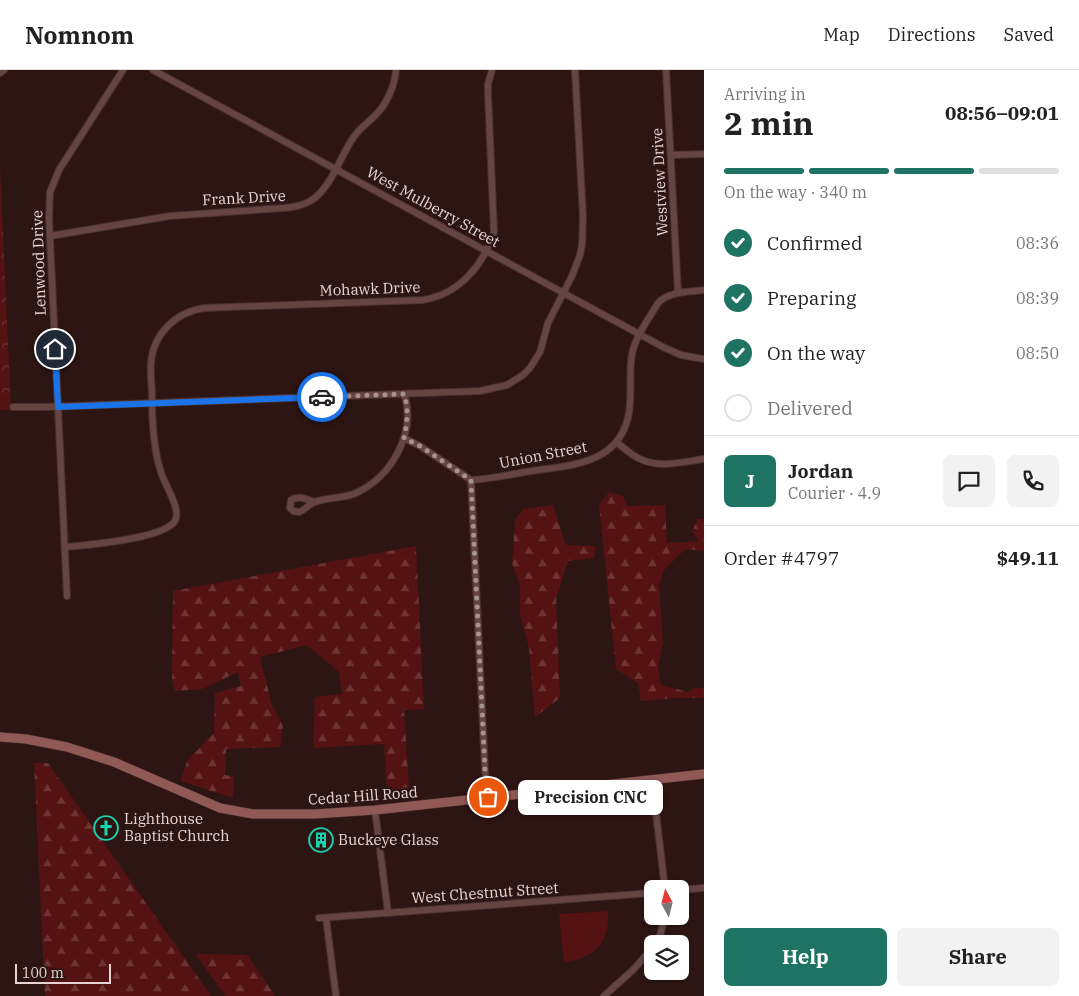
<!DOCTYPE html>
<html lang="en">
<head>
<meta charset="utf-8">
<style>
	body { margin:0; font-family:"IBM Plex Serif",serif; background:#f2f2f2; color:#222; height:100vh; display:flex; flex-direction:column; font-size:19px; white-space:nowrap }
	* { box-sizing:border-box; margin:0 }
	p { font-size:16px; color:#767676 }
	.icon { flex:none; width:28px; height:28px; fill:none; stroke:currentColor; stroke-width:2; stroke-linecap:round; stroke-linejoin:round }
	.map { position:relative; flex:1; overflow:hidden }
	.details { display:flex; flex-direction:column; background:#fff; width:375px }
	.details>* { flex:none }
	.needle { width:32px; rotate:353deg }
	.controls { position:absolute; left:644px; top:810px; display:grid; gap:10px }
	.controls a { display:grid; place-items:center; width:45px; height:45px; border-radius:8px; background:#fff; box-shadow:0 1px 4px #0004; font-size:25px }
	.scale { position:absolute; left:15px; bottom:12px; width:96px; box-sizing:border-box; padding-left:5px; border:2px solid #e7d5d4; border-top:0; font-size:14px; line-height:18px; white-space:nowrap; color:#e7d5d4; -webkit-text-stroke:4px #2d1513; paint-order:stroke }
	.pin { position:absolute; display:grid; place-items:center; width:42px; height:42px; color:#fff; margin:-21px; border:2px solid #fff; border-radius:50%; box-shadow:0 1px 5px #0007 }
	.courier { position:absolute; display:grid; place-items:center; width:50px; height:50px; margin:-25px; border:4px solid #1a73e8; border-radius:50%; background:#fff; color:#222; box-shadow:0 1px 6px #0007 }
	.bubble { position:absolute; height:35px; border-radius:8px; background:#fff; box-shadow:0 1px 4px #0004; font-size:16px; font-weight:700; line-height:35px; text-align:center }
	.summary em { font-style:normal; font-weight:700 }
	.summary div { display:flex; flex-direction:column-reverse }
	.summary { display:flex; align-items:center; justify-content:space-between; height:85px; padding:0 20px }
	h1 { font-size:32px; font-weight:700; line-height:38px }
	.bar { display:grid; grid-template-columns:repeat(4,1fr); gap:8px 5px; align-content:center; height:60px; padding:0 20px }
	.bar i { height:6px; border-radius:4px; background:#e0e0e0 }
	.bar .current { background:#1f7362 }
	.bar p { grid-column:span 4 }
	.line { display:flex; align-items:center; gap:12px; padding:0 20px; border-top:1px solid #e0e0e0 }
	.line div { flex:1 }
	.round { display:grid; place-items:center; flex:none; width:52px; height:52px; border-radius:8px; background:#f2f2f2 }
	ol { padding:0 20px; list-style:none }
	li { display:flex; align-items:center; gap:15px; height:55px }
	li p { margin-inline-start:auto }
	li .icon { padding:5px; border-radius:50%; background:#1f7362; color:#fff; stroke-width:4 }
	li:last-child { color:#767676 }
	li i { width:28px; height:28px; border:2px solid #e0e0e0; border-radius:50% }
	.primary-button { display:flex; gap:10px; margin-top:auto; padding:10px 20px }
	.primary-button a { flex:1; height:58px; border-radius:8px; background:#1f7362; color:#fff; font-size:20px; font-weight:700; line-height:58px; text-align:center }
	.primary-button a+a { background:#f2f2f2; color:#222 }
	header { display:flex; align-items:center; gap:30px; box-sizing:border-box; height:70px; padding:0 25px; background:#fff; border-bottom:1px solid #e0e0e0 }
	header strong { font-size:24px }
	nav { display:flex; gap:28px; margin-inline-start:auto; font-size:18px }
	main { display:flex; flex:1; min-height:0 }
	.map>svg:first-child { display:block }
	.grass { fill:#541213 }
	.forest { fill:url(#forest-firs) }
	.park { fill:url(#park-crowns) }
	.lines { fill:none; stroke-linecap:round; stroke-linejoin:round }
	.street-casing { stroke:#47302e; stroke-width:8 }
	.secondary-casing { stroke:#47302e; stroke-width:10 }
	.street { stroke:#664441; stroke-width:6 }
	.secondary { stroke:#905955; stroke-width:9 }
	.done { stroke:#a69290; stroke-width:5; stroke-dasharray:0 9 }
	.route { stroke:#1a73e8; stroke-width:6 }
	.labels { text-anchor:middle; stroke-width:5; stroke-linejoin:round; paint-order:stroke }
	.street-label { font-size:15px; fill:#e7d5d4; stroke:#2d1513 }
	.poi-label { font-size:15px; fill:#e7d5d4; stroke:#2d1513; text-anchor:start }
</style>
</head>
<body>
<header>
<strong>Nomnom</strong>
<nav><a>Map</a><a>Directions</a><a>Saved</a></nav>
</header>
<main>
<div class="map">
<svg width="704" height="926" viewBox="0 0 704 926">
	<defs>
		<pattern id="forest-firs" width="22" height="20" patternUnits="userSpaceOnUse" patternTransform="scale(1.25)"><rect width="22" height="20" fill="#541213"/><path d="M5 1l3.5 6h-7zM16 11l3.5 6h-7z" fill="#6d3434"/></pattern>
		<pattern id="park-crowns" width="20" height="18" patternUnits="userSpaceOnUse" patternTransform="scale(1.25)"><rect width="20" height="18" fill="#541213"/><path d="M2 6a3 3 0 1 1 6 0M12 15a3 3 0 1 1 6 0" fill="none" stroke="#6d3434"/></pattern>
	</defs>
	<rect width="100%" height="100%" fill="#2d1513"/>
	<path class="grass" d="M 608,841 C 610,872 595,888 564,892 L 559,844 Z"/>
	<g class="forest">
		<path d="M 609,422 L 623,426 L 627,436 L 665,435 L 667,473 L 699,471 L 692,461 L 698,449 L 704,449 L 704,481 L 685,479 L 664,500 L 659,515 L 663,573 L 658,596 L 661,615 L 688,622 L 695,618 L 704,618 L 704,628 L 676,628 L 641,631 L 638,613 L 616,599 L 599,435 Z"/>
		<path d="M 553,435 L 566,475 L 595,476 L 594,488 L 568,491 L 556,529 L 560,628 L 535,647 L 529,578 L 520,544 L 520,515 L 512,493 L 515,451 L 523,439 Z"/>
		<path d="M 416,476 L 424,639 L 404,640 L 409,718 L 387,720 L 384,674 L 313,678 L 315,627 L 342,624 L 339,602 L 307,575 L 260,587 L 272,635 L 283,656 L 280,677 L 226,679 L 225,705 L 234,706 L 233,728 L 181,711 L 187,691 L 214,663 L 215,623 L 241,616 L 238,602 L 202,619 L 175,621 L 172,610 L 173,521 Z"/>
		<path d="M 34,693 L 48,693 L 211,926 L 45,926 Z"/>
		<path d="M 196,884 L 247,885 L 275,926 L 225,926 Z"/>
	</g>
	<path class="park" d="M 0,95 L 11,340 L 0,340 Z"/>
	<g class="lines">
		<g class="street-casing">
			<g id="street">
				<path d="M 153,0 L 663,277 L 681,285 L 704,289"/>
				<path d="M 666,0 L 678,223"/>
				<path d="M 0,3 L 4,0"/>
				<path d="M 671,85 L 704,84"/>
				<path d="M 50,166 L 170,146 L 284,138 C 296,137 307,135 316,127 C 335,110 341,83 356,64 C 365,53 378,46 385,33 C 391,23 395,12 396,0"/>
				<path d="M 13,337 L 45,337 L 480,321 L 507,315 L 523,305 L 530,298 L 540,282 L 548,253 L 572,206 L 580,185 L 582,175 L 583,147 L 575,0"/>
				<path d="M 404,368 L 420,376 L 471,410 C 491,409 512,404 532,401 C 570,395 616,395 628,348 C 633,328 628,305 632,284 C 636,265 649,249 658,233 C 669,221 689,222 704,220"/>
				<path d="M 616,372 C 623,377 630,384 638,388 C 659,399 682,392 704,389"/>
				<path d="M 471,410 L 485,700 L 488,727"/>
				<path d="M 314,432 C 306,429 298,425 291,430 L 290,438 L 293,441 L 299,442 C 305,440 309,434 315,432 C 327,427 343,429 356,423 C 392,407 417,361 404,324"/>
				<path d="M 66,477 C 87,475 163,469 175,451 C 182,440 164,414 161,402 C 153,378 152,352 152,327 C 152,316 150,304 151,293 C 153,264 176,242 204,238 L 423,230 C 459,224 483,196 494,162 L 488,23 L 488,14 L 492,0"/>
				<path d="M 67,526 L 49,148 L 50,122 L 59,100 L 123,0"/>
				<path d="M 652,709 L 665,819"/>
				<path d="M 375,740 L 388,843"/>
				<path d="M 680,820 L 704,818"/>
				<path d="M 319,848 L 652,823"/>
				<path d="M 326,848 L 336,926"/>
				<path d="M 655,874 L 660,866 L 665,846"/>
				<path d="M 604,926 L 634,899 L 652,878"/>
			</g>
		</g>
		<g class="secondary-casing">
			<path id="secondary" d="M 0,667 L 26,669 L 67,677 L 114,692 L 220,738 L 253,744 L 315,744 L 375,740 L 704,704"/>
		</g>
		<use href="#street" class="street"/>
		<use href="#secondary" class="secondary"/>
	</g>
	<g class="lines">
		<path class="done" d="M 322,327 L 404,324 C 409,339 407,353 404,368 L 420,376 L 471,410 L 485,700 L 488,727"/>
		<path class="route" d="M 55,279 L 58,337 L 322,327"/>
	</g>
	<defs>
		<g id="church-ring" transform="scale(1.25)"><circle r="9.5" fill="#2d1513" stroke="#1bd5b1" stroke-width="1.5"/><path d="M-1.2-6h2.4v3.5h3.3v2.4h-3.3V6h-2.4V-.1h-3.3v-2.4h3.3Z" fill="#1bd5b1"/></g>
		<g id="building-ring" transform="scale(1.25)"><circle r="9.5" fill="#2d1513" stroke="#1bd5b1" stroke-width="1.5"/><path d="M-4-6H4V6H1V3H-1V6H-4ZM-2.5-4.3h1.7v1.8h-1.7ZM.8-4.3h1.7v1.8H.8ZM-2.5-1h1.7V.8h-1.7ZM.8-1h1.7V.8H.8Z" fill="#1bd5b1"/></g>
	</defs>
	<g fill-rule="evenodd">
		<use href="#church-ring" x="106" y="758"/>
		<use href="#building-ring" x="321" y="770"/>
	</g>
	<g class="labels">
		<g class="street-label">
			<text transform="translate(660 112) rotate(-93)" y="5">Westview Drive</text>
			<text transform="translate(244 128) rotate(-3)" y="5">Frank Drive</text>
			<text transform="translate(433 137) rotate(29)" y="5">West Mulberry Street</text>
			<text transform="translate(39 193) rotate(-92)" y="5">Lenwood Drive</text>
			<text transform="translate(370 219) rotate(-2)" y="5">Mohawk Drive</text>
			<text transform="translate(543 385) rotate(-11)" y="5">Union Street</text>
			<text transform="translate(363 726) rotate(-4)" y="5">Cedar Hill Road</text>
			<text transform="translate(485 823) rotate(-4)" y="5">West Chestnut Street</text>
		</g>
		<g class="poi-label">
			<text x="124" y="754">Lighthouse<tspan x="124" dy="17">Baptist Church</tspan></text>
			<text x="338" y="775">Buckeye Glass</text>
		</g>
	</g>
</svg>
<div class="controls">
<a><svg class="needle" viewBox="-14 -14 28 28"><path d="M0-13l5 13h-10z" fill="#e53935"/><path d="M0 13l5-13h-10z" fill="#767676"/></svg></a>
<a><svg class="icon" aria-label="layers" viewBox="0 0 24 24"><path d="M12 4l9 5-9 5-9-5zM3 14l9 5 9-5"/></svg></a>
</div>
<div class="scale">100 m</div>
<div class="pin" style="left:488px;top:727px;background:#ea580c"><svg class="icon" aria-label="bag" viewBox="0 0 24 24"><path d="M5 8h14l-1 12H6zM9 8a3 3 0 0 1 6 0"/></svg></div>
<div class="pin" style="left:55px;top:279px;background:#1f2937"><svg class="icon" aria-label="home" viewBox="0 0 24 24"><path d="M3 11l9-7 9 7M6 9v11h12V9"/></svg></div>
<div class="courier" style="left:322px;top:327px"><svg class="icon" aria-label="car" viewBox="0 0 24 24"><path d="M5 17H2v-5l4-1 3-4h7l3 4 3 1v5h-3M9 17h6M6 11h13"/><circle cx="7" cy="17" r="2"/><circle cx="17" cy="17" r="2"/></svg></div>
<div class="bubble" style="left:518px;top:710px;width:145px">Precision CNC</div>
</div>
<section class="details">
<div class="summary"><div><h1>2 min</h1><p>Arriving in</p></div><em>08:56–09:01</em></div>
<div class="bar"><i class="current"></i><i class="current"></i><i class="current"></i><i></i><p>On the way · 340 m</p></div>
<ol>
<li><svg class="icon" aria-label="check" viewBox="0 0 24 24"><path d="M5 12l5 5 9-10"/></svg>Confirmed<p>08:36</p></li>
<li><svg class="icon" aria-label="check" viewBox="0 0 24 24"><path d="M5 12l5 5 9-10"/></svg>Preparing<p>08:39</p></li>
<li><svg class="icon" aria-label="check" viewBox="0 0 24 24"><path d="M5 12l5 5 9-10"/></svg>On the way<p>08:50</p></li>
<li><i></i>Delivered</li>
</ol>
<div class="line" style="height:90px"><b class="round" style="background:#1f7362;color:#fff">J</b><div><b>Jordan</b><p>Courier · 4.9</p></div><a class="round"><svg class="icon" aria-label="chat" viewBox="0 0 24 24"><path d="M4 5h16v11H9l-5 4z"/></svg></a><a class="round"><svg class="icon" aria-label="phone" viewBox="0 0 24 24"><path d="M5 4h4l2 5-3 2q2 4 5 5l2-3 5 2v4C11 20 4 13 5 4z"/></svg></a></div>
<div class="line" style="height:65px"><div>Order #4797</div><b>$49.11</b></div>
<div class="primary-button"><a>Help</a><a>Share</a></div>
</section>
</main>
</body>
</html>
